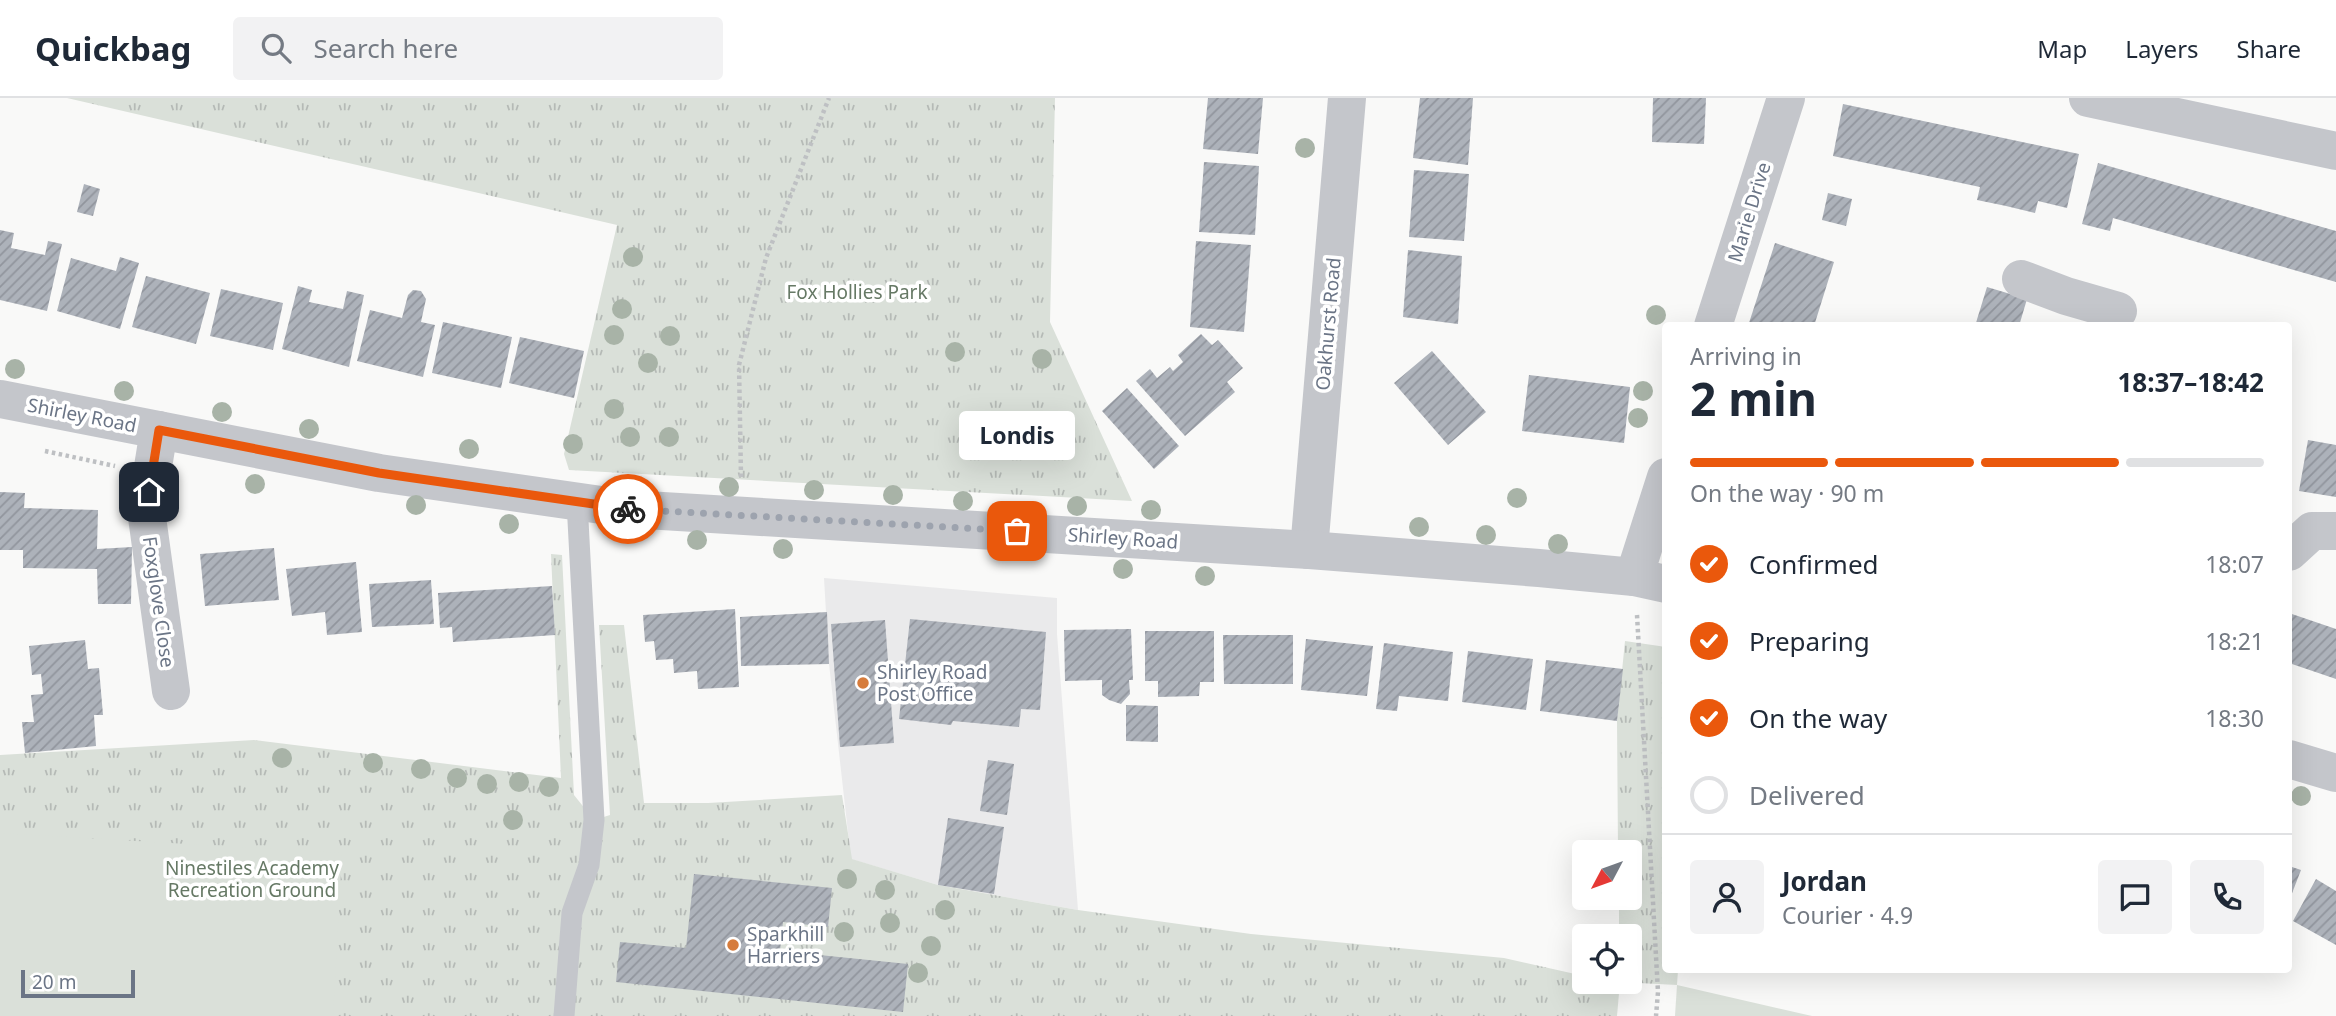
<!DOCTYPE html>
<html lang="en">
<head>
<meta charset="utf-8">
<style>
	body { margin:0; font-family:"Noto Sans",sans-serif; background:#f2f2f3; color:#1f2937; height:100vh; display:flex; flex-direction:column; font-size:26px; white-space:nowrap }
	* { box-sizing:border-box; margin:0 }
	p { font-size:23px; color:#747a83 }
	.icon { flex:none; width:38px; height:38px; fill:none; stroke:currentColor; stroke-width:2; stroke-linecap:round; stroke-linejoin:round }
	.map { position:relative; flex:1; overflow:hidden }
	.drawer { position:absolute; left:1662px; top:224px; width:630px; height:651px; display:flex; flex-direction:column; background:#fff; border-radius:7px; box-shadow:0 7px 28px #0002 }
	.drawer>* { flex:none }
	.needle { width:46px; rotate:229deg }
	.controls { position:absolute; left:1572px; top:742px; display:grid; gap:14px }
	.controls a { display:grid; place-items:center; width:70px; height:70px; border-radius:7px; background:#fff; box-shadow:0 7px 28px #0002; font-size:35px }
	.scale { position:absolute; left:21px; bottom:18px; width:114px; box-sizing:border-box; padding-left:7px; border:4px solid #6b7586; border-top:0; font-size:19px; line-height:24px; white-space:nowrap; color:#6b7586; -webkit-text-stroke:5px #fff; paint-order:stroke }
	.pin { position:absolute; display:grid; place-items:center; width:60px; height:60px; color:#fff; margin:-30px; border-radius:14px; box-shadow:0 4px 10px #0006 }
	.courier { position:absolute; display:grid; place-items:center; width:70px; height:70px; margin:-35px; border:5px solid #ea580c; border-radius:50%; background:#fff; color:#222; box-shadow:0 2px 9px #0007 }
	.bubble { position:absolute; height:49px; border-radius:7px; background:#fff; box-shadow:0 7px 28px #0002; font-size:23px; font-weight:700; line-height:49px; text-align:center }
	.summary em { font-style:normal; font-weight:700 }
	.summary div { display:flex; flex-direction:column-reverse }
	.summary { display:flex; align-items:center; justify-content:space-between; height:119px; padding:0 28px }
	h1 { font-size:46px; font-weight:700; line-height:52px }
	.bar { display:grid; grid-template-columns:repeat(4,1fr); gap:10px 7px; align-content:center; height:84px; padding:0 28px }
	.bar i { height:9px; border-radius:5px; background:#e0e1e3 }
	.bar .selected { background:#ea580c }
	.bar p { grid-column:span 4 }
	.line { display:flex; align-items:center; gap:18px; padding:0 28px; border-top:2px solid #e0e1e3 }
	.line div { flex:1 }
	.round { display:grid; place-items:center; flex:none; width:74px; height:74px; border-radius:7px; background:#f2f2f3 }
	ol { padding:0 28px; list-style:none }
	li { display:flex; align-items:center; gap:21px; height:77px }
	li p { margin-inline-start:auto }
	li .icon { padding:7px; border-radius:50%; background:#ea580c; color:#fff; stroke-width:4 }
	li:last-child { color:#747a83 }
	li i { width:38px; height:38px; border:4px solid #e0e1e3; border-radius:50% }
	header { display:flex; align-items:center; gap:42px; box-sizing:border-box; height:98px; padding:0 35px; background:#fff; border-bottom:2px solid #e0e1e3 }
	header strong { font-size:33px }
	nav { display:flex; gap:38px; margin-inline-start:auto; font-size:24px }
	.search { width:490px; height:63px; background:#f2f2f3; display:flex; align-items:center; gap:18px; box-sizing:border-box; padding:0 24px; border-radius:7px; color:#747a83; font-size:26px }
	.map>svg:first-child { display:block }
	.built { fill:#eaeaeb }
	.grass { fill:url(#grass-tufts) }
	.garden { fill:#dae0d9 }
	.building { fill:url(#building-hatch) }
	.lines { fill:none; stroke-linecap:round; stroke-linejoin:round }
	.path { stroke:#bec0c3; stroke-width:4.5; stroke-dasharray:3.5 3.5; stroke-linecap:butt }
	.service { stroke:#c4c6cb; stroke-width:21 }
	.minor { stroke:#c4c6cb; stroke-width:38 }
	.tertiary { stroke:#c4c6cb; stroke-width:38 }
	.tree { fill:#a8b3a7 }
	.done { stroke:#9da3ae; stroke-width:7; stroke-dasharray:0 12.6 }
	.route { stroke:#ea580c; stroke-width:9 }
	.poi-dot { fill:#d67c3c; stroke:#fff; stroke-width:2.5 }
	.labels { text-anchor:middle; stroke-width:7; stroke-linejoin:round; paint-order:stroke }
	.street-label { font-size:19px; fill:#6b7586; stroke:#fff }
	.park-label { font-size:19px; fill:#667965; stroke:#fff }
	.poi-label { font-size:19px; fill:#6b7586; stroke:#fff; text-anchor:start }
</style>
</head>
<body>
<header>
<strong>Quickbag</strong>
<div class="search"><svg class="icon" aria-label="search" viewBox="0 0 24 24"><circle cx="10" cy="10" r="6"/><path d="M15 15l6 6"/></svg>Search here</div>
<nav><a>Map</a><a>Layers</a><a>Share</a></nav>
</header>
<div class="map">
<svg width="2336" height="918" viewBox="0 0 2336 918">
	<defs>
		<pattern id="grass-tufts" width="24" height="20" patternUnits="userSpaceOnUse" patternTransform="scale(1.75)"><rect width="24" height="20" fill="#dae0d9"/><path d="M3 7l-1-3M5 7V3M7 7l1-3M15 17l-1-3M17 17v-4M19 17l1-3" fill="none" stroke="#b5bab6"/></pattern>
		<pattern id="building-hatch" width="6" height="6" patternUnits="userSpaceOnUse" patternTransform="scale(1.75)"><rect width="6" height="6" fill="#adb2ba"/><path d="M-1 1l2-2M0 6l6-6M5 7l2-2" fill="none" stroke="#91959d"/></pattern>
	</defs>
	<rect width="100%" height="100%" fill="#f9f9f8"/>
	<path class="built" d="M 824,480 L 1057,500 L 1057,536 L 1078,812 L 938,787 L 851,761 L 829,566 Z"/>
	<g class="grass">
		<path d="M 67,0 L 1055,0 L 1050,224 L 1132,403 L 569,372 L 564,356 L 617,127 Z"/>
		<path d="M 551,456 L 562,457 L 574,697 L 594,722 L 610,717 L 599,527 L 624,527 L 644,705 L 708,705 L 842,697 L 852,761 L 938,787 L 1078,812 L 1251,836 L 1504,860 L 1584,878 L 1584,884 L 1629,884 L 1629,838 L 1619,838 L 1619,800 L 1629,800 L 1629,754 L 1618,754 L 1617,623 L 1625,543 L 1666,549 L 1666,872 L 1678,872 L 1677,887 L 1620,884 L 1617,918 L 0,918 L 0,657 L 254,642 L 561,680 Z"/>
	</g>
	<g class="garden">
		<path d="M 0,735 L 342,755 L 333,918 L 0,918 Z"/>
		<path d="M 1677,887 L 1812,918 L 1675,918 Z"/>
	</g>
	<g class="building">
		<path d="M 1208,0 L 1263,0 L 1258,56 L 1203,51 Z"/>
		<path d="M 1420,0 L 1473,0 L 1468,67 L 1413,60 Z"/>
		<path d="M 1653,0 L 1706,0 L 1704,46 L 1652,44 Z"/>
		<path d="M 1843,6 L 2079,56 L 2067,110 L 2038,103 L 2035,115 L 2006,108 L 1977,102 L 1980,89 L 1833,58 Z"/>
		<path d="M 1204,64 L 1259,68 L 1255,137 L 1199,134 Z"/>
		<path d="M 2098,65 L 2336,133 L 2336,184 L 2113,120 L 2110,133 L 2082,126 Z"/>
		<path d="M 1414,72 L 1469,76 L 1464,143 L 1409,139 Z"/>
		<path d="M 84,86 L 100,91 L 93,118 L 77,114 Z"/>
		<path d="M 1828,95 L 1852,101 L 1846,128 L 1822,122 Z"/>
		<path d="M 0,132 L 14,135 L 11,150 L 45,157 L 48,143 L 62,146 L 47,213 L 0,202 Z"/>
		<path d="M 1196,143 L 1251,147 L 1244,234 L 1190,229 Z"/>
		<path d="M 1775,145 L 1834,164 L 1814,228 L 1748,228 Z"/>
		<path d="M 1408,152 L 1462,158 L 1458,226 L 1403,219 Z"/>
		<path d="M 120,159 L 139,165 L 120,231 L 57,213 L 71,160 L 116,173 Z"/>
		<path d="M 146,178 L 210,195 L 196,246 L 132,229 Z"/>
		<path d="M 298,188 L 312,192 L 309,204 L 343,211 L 347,193 L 364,197 L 349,269 L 282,251 Z"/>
		<path d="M 1987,189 L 2027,201 L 2019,228 L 1975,228 Z"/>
		<path d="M 221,191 L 283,205 L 273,252 L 210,238 Z"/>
		<path d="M 413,192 L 421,193 L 426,201 L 421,224 L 435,227 L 423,279 L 357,263 L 370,212 L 402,220 L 408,197 Z"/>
		<path d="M 443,224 L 512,239 L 501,290 L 432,275 Z"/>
		<path d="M 1201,236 L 1212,247 L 1218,242 L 1243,270 L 1227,284 L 1235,294 L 1185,338 L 1136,283 L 1150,271 L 1157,280 L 1170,269 L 1173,273 L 1183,264 L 1178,257 Z"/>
		<path d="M 520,239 L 584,253 L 574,300 L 509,285 Z"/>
		<path d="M 1432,253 L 1486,314 L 1448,347 L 1394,285 Z"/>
		<path d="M 1529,277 L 1630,289 L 1624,345 L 1522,333 Z"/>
		<path d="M 1127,290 L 1179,348 L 1154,371 L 1102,313 Z"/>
		<path d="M 2308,342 L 2336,347 L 2336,399 L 2299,393 Z"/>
		<path d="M 0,394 L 25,395 L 24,410 L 98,412 L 97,451 L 132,449 L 131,506 L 98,506 L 97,471 L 23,470 L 23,452 L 0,452 Z"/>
		<path d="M 274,450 L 279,502 L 205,508 L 200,456 Z"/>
		<path d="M 356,464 L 362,534 L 327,537 L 325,514 L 292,518 L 286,471 Z"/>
		<path d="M 431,482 L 434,526 L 372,529 L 369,486 Z"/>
		<path d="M 552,488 L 555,537 L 453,544 L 452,529 L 440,530 L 438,495 Z"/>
		<path d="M 735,511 L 739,589 L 698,591 L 697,573 L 674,575 L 673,561 L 656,562 L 654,543 L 645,544 L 643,517 Z"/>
		<path d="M 827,514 L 829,566 L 741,568 L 740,519 Z"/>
		<path d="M 2289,515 L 2336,531 L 2336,581 L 2289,565 Z"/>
		<path d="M 910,521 L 1046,534 L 1040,612 L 1021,611 L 1019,629 L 953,623 L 951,627 L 899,621 Z"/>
		<path d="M 885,522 L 894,645 L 840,649 L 831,526 Z"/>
		<path d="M 1131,531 L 1133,582 L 1129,582 L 1130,596 L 1121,606 L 1109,602 L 1102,597 L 1102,582 L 1065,583 L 1064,532 Z"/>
		<path d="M 1145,533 L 1214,533 L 1214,584 L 1200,584 L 1199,598 L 1158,599 L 1158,583 L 1145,583 Z"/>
		<path d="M 1223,537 L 1293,537 L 1293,586 L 1224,586 Z"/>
		<path d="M 1306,541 L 1373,548 L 1367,598 L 1301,592 Z"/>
		<path d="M 85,542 L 88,571 L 99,570 L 103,617 L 94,617 L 96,648 L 25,655 L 22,624 L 34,624 L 31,597 L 43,596 L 41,576 L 32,577 L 29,548 Z"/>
		<path d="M 1384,545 L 1453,554 L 1448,603 L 1399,598 L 1397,613 L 1376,611 Z"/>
		<path d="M 1468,553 L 1533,561 L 1526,612 L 1462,604 Z"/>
		<path d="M 1546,562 L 1623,571 L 1617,623 L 1540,613 Z"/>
		<path d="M 1126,607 L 1158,608 L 1158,644 L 1126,643 Z"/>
		<path d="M 988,662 L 1014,666 L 1007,717 L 980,713 Z"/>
		<path d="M 948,720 L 1004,729 L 994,796 L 938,787 Z"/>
		<path d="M 2289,768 L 2301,772 L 2289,803 Z"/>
		<path d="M 694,776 L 832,790 L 828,829 L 783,824 L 780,853 L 908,866 L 903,914 L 616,884 L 620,844 L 686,850 Z"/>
		<path d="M 2316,781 L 2336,793 L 2336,847 L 2293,823 Z"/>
	</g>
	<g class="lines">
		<g class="path">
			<path d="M 45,353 L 115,368"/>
			<path d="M 741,379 L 739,267 L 766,160 L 829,0"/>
			<path d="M 1637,517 L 1658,894 L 1656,918"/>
		</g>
		<path class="service" d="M 564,918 L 572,815 L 589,767 L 594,722 L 577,404"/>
		<g class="minor">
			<path d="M 2088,0 L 2336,53"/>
			<path d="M 2021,181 L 2066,198 L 2118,213"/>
			<path d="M 1713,228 L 1786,0"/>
			<path d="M 159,332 L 146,412 L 171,593"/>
			<path d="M 1309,452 L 1347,0"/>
			<path d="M 2289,454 L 2312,433 L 2336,433"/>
			<path d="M 1634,479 L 1666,379"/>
		</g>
		<g class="tertiary">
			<path d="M 0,301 L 379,375 L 629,411 L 1309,452 L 1539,470 L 1634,479 L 1666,486"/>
			<path d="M 2289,661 L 2336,675"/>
		</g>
	</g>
	<g class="tree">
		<circle cx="1305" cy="50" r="10"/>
		<circle cx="633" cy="159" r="10"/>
		<circle cx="622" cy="211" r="10"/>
		<circle cx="1656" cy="217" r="10"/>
		<circle cx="614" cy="237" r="10"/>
		<circle cx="670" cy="238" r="10"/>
		<circle cx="955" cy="254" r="10"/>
		<circle cx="1042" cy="261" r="10"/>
		<circle cx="648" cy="265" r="10"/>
		<circle cx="15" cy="271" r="10"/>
		<circle cx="124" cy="293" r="10"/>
		<circle cx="1643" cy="293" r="10"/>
		<circle cx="614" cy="311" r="10"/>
		<circle cx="222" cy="314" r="10"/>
		<circle cx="1638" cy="320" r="10"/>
		<circle cx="309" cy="331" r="10"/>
		<circle cx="630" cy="339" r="10"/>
		<circle cx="669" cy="339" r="10"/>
		<circle cx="573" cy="346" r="10"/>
		<circle cx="469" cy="351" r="10"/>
		<circle cx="255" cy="386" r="10"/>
		<circle cx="729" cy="389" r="10"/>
		<circle cx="814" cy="392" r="10"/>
		<circle cx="893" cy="397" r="10"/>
		<circle cx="1517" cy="400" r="10"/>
		<circle cx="963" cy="403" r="10"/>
		<circle cx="416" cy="407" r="10"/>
		<circle cx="1077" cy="408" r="10"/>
		<circle cx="1151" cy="412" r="10"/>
		<circle cx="509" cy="426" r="10"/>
		<circle cx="1419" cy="429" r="10"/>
		<circle cx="1486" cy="437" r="10"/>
		<circle cx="697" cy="442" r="10"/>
		<circle cx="1558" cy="446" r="10"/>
		<circle cx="783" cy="451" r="10"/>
		<circle cx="1123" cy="471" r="10"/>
		<circle cx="1205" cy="478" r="10"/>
		<circle cx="282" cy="660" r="10"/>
		<circle cx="373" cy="665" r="10"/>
		<circle cx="421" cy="671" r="10"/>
		<circle cx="457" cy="680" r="10"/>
		<circle cx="519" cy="684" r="10"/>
		<circle cx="487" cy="686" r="10"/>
		<circle cx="549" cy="689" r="10"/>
		<circle cx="2301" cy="698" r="10"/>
		<circle cx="513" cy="722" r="10"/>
		<circle cx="847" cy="781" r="10"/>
		<circle cx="885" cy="792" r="10"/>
		<circle cx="945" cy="812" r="10"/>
		<circle cx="890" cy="825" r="10"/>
		<circle cx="844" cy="834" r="10"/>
		<circle cx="931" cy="848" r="10"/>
		<circle cx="918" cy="875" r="10"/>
	</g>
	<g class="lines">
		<path class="done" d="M 628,411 L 1017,433"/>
		<path class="route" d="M 149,394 L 159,332 L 379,375 L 628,411"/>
	</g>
	<g class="poi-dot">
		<circle cx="863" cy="585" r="7"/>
		<circle cx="733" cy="847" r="7"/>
	</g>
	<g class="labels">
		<g class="street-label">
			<text transform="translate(1749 114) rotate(-73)" y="7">Marie Drive</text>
			<text transform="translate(1328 226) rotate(-85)" y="7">Oakhurst Road</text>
			<text transform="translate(82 317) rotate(11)" y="7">Shirley Road</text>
			<text transform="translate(1123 440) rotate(4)" y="7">Shirley Road</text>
			<text transform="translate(159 504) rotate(82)" y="7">Foxglove Close</text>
		</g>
		<g class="park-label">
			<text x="857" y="201">Fox Hollies Park</text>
			<text x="252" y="777">Ninestiles Academy<tspan x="252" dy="22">Recreation Ground</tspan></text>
		</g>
		<g class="poi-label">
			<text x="877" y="581">Shirley Road<tspan x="877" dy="22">Post Office</tspan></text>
			<text x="747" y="843">Sparkhill<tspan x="747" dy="22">Harriers</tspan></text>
		</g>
	</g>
</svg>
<div class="controls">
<a><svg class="needle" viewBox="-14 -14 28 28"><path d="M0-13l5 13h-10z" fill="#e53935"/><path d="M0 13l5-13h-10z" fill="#747a83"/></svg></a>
<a><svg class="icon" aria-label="locate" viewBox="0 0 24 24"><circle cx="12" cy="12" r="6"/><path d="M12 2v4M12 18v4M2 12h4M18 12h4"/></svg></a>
</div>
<div class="scale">20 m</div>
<div class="pin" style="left:1017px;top:433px;background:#ea580c"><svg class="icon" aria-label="bag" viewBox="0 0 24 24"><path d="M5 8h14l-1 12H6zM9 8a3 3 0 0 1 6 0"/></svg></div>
<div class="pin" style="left:149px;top:394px;background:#1f2937"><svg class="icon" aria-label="home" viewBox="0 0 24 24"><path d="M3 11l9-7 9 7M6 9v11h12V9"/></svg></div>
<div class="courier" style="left:628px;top:411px"><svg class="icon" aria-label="bike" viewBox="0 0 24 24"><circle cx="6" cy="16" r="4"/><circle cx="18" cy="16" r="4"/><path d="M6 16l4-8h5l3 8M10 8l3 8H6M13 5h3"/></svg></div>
<div class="bubble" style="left:959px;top:313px;width:116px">Londis</div>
<section class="drawer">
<div class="summary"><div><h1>2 min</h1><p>Arriving in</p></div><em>18:37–18:42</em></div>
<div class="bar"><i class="selected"></i><i class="selected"></i><i class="selected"></i><i></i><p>On the way · 90 m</p></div>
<ol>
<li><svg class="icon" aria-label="check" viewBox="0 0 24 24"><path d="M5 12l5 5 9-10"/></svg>Confirmed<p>18:07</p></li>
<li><svg class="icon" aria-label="check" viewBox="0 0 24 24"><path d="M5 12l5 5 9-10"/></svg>Preparing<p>18:21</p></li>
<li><svg class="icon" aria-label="check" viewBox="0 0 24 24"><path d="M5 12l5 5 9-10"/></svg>On the way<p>18:30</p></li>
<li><i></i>Delivered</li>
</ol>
<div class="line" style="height:126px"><a class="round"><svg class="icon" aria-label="person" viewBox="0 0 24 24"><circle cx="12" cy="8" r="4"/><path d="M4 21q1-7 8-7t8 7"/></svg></a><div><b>Jordan</b><p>Courier · 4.9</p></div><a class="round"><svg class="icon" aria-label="chat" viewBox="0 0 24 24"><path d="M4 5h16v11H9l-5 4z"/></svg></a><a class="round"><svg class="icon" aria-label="phone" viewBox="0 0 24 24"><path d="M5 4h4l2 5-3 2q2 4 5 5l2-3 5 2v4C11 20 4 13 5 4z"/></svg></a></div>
</section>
</div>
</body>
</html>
